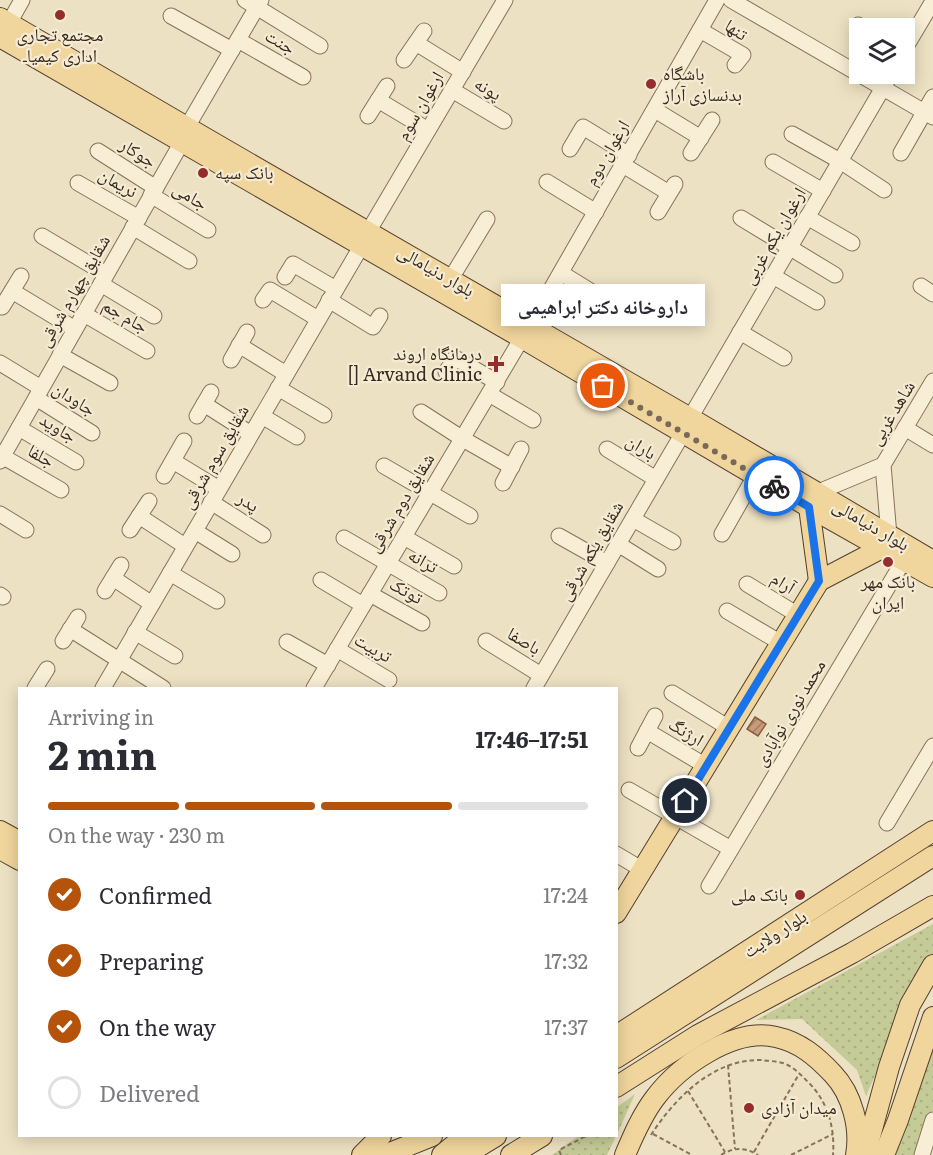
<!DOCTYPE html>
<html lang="en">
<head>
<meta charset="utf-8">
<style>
	body { margin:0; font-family:Literata,"Noto Naskh Arabic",serif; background:#f2f2f3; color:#2b2b33; height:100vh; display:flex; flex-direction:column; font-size:22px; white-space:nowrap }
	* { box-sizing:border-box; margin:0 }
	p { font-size:20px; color:#7c7c81 }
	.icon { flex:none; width:33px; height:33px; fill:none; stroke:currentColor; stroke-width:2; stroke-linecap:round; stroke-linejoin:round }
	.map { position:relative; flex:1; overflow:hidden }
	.panel { position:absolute; left:18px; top:687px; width:600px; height:450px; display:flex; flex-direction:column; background:#fff; border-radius:0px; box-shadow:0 3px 15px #0003 }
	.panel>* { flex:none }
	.controls { position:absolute; left:849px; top:18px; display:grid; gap:12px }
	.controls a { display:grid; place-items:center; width:66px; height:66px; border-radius:0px; background:#fff; box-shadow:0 3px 15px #0003; font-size:30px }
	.pin { position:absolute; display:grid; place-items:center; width:51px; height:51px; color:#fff; margin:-26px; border:3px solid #fff; border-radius:50%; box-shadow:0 2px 6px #0007 }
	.courier { position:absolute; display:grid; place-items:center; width:60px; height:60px; margin:-30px; border:4px solid #1a73e8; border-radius:50%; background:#fff; color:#222; box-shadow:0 2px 8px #0007 }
	.bubble { position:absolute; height:42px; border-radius:0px; background:#fff; box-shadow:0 3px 15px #0003; font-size:20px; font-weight:700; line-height:42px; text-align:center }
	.head em { font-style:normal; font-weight:700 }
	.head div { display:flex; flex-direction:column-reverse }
	.head { display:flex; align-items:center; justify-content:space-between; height:102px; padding:0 30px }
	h1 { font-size:39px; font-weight:700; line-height:45px }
	.bar { display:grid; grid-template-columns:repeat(4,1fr); gap:9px 6px; align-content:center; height:72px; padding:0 30px }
	.bar i { height:8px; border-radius:4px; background:#e1e1e2 }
	.bar .current { background:#b45309 }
	.bar p { grid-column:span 4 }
	ol { padding:0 30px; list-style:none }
	li { display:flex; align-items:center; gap:18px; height:66px }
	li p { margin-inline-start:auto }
	li .icon { padding:6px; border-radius:50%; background:#b45309; color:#fff; stroke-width:4 }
	li:last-child { color:#7c7c81 }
	li i { width:33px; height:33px; border:3px solid #e1e1e2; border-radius:50% }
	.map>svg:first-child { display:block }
	.grass { fill:url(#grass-dots) }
	.building { fill:url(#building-hatch); stroke:#865c41; stroke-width:1.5 }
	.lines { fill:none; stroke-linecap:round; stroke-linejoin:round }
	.minor-casing { stroke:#87725a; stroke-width:17 }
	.major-casing { stroke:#55402f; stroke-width:22 }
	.path { stroke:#87725a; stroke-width:2; stroke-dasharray:4.5 3; stroke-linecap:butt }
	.minor { stroke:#f8eed6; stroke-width:15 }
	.major { stroke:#f0d59c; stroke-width:20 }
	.done { stroke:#776a58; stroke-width:6; stroke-dasharray:0 10.8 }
	.route { stroke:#1a73e8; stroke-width:8 }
	.poi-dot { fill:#952c2d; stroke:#f5ebd3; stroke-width:2 }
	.labels { text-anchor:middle; stroke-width:4.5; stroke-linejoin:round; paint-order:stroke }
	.street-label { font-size:18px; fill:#372a1e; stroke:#f5ebd3 }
	.poi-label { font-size:18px; fill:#372a1e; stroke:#f5ebd3; text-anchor:start }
</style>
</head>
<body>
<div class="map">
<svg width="933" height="1155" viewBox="0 0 933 1155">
	<defs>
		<pattern id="grass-dots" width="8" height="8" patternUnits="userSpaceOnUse" patternTransform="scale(1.5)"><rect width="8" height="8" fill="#c5cb97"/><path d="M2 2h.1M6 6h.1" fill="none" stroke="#aaae82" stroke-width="1.8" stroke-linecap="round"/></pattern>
		<pattern id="building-hatch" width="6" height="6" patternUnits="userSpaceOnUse" patternTransform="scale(1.5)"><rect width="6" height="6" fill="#ca9b7a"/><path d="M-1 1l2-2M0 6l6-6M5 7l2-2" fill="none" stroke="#a57f63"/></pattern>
	</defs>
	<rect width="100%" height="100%" fill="#ede1c3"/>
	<g class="grass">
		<path d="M 933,924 L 933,959 L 921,972 L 866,1096 L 857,1070 L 802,1019 L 756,1020 Z"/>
		<path d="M 933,1037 L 933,1109 L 919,1155 L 891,1155 Z"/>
		<path d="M 635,1094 L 617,1134 L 617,1107 Z"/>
		<path d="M 578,1136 L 616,1136 L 607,1155 L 552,1155 Z"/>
	</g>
	<path class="building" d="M 755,717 L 766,724 L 758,736 L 747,729 Z"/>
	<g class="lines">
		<g class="minor-casing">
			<g id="minor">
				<path d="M 245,0 L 320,46"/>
				<path d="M 731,0 L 933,117"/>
				<path d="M 171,16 L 232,50"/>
				<path d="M 9,23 L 22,0"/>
				<path d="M 858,25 L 863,28"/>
				<path d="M 700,30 L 743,55 L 735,65"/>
				<path d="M 238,40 L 303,77"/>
				<path d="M 416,43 L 463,72"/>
				<path d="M 904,50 L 933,1"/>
				<path d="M 404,60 L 424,31"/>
				<path d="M 452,90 L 504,121"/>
				<path d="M 378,100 L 428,130"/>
				<path d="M 655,110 L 701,138"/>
				<path d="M 368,116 L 387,86"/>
				<path d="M 187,127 L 261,0"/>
				<path d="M 792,134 L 840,161 L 884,190"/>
				<path d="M 570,149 L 583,127 L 629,155"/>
				<path d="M 98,151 L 156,188"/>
				<path d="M 691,153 L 712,120"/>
				<path d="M 901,153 L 933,97"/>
				<path d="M 773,162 L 823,191"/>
				<path d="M 623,165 L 669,193"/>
				<path d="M 547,182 L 596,212"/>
				<path d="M 78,183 L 139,218"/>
				<path d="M 151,195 L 208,230"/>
				<path d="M 658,212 L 675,184"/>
				<path d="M 807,217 L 852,243"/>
				<path d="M 741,218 L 835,275"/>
				<path d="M 133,227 L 189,261"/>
				<path d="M 368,232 L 505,0"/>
				<path d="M 42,236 L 106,274"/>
				<path d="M 561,273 L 621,310"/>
				<path d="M 773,276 L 817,302"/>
				<path d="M 285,277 L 293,264 L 336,289"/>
				<path d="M 450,280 L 487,219"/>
				<path d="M 101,284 L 154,316"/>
				<path d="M 921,286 L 933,294"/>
				<path d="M 12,291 L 75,329"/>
				<path d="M 263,300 L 270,290 L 318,319"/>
				<path d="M 329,300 L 373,327 L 380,316"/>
				<path d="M 2,307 L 21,276"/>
				<path d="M 84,314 L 147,351"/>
				<path d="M 530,326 L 717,0"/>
				<path d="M 740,332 L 784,358"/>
				<path d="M 239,345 L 286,374"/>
				<path d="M 60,355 L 110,383"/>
				<path d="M 231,360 L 247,332"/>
				<path d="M 0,363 L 41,388"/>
				<path d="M 446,372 L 455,358 L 497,382"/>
				<path d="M 278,388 L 324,415"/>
				<path d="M 489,394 L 533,420"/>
				<path d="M 36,398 L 92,433"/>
				<path d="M 204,404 L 251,434"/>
				<path d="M 421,412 L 463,439 L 512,467"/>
				<path d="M 197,416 L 211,392"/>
				<path d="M 262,416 L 297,437"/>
				<path d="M 690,418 L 891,74"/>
				<path d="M 19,428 L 76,462"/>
				<path d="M 905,428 L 933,445"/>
				<path d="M 607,449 L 656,479"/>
				<path d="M 2,456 L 61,490"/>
				<path d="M 0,461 L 182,142"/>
				<path d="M 173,461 L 219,489"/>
				<path d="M 384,466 L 470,516"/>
				<path d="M 164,476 L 184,441"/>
				<path d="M 503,483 L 521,449"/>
				<path d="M 816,493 L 883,465"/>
				<path d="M 211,502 L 263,535"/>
				<path d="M 0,514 L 26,530"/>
				<path d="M 139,516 L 185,546"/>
				<path d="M 633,519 L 673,542"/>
				<path d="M 130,530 L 149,501"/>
				<path d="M 195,531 L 232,554"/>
				<path d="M 722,534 L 755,476"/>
				<path d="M 559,536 L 607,563"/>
				<path d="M 889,536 L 883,465 L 933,381"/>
				<path d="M 404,537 L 454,566"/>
				<path d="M 344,538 L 439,593"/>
				<path d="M 618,544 L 658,569"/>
				<path d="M 170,573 L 217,601"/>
				<path d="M 113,578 L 152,604"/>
				<path d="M 321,580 L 363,605"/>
				<path d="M 747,584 L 798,615"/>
				<path d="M 105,591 L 121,565"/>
				<path d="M 370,594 L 422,623"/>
				<path d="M 0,595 L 3,597"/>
				<path d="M 727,611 L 781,643"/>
				<path d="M 70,629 L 163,688"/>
				<path d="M 135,632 L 175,656"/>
				<path d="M 63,641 L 78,617"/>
				<path d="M 486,641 L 541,675"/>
				<path d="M 287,642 L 328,665"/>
				<path d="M 337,649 L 389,680"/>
				<path d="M 35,688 L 47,669"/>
				<path d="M 103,688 L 362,245"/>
				<path d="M 314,688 L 522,338"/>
				<path d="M 534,688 L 683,433"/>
				<path d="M 672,693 L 729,728"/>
				<path d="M 647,731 L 706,766"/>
				<path d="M 638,748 L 655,716"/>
				<path d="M 629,790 L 731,849"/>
				<path d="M 887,823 L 933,746"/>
				<path d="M 616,854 L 643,870"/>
				<path d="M 709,886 L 904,560"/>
				<path d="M 922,1155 L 933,1120"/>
			</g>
		</g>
		<g class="major-casing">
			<g id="major">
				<path d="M 0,18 L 200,135 L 690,418 L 933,561"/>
				<path d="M 0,37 L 522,338 L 809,507 L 933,577"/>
				<path d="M 809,507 L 819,581"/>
				<path d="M 819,581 L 882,548"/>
				<path d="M 0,831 L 20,842"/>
				<path d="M 0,849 L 20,860"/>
				<path d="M 616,913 L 819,581"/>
				<path d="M 616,1036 L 933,831"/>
				<path d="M 616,1058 L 933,856"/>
				<path d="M 616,1087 L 698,1035 L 852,953 L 933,906"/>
				<path d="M 362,1155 L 381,1136"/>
				<path d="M 385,1155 L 432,1136"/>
				<path d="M 442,1155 L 465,1136"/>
				<path d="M 460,1155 L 478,1147 L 496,1136"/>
				<path d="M 511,1155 L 542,1136"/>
				<path d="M 625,1155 C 633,1136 642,1115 655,1098 C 679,1066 734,1027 776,1037 C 800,1042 817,1057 833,1074 C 852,1094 861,1128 856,1155"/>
				<path d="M 865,1155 L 889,1067 L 910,1005 L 933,965"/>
				<path d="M 884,1155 L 898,1120 L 933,1017"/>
			</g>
		</g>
		<g class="path">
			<path d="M 728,1065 L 735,1149"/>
			<path d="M 688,1091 L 725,1152"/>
			<path d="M 653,1134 L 692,1155"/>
			<path d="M 651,1135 C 675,1098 713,1059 761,1060 C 768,1061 776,1061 783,1063 C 794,1067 801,1075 809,1083 C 828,1102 835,1128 833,1155"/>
			<path d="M 754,1152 L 799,1074"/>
			<path d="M 561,1155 L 559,1150 L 586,1136"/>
			<path d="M 721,1155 C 734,1147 745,1147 758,1155"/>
			<path d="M 791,1155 L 833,1134"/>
		</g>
		<use href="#minor" class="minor"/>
		<use href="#major" class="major"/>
	</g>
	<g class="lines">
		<path class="done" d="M 603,386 L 774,486"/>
		<path class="route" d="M 685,801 L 819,581 L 809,507 L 774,486"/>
	</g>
	<g class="poi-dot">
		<circle cx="60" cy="15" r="6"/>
		<circle cx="651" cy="84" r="6"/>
		<circle cx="203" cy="173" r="6"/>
		<path d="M493 355h6v6h6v6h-6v6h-6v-6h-6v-6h6z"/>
		<circle cx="888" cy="562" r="6"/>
		<circle cx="800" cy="895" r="6"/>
		<circle cx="749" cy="1108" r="6"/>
	</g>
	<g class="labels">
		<g class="street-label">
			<text transform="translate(736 30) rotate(33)" y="6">تنها</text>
			<text transform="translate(280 42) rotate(30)" y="6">جنت</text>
			<text transform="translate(488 89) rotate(31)" y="6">پونه</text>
			<text transform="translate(420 106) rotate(-60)" y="6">ارغوان سوم</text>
			<text transform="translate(138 153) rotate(32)" y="6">جوکار</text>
			<text transform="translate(607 153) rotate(-60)" y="6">ارغوان دوم</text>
			<text transform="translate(118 183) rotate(30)" y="6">نریمان</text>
			<text transform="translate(190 196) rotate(31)" y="6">جامی</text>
			<text transform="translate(774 236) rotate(-60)" y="6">ارغوان یکم غربی</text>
			<text transform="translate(436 271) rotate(30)" y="6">بلوار دنیامالی</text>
			<text transform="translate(74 291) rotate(-60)" y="6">شقایق چهارم شرقی</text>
			<text transform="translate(125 316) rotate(30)" y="6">جام جم</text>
			<text transform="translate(74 399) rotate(32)" y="6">جاودان</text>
			<text transform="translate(892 413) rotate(-59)" y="6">شاهد غربی</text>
			<text transform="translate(58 428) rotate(31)" y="6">جاوید</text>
			<text transform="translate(641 447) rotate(31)" y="6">باران</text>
			<text transform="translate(41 456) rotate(30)" y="6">جلفا</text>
			<text transform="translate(215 457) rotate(-60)" y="6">شقایق سوم شرقی</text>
			<text transform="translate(248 502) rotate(32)" y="6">پدر</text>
			<text transform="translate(401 503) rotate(-59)" y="6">شقایق دوم شرقی</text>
			<text transform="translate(871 525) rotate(30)" y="6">بلوار دنیامالی</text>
			<text transform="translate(591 551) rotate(-60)" y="6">شقایق یکم شرقی</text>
			<text transform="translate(423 561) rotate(30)" y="6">ترانه</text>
			<text transform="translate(783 583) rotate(32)" y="6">آرام</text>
			<text transform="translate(406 591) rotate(29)" y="6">توتک</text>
			<text transform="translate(524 641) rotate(31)" y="6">باصفا</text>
			<text transform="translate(373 648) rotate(30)" y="6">تربیت</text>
			<text transform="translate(790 713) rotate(-59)" y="6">محمد نوری نوآبادی</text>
			<text transform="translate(686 732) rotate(31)" y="6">ارژنگ</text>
			<text transform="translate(775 934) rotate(-33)" y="6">بلوار ولایت</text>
		</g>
		<g class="poi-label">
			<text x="60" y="41" text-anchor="middle">مجتمع تجاری<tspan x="60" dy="21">اداری کیمیاـ</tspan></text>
			<text x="663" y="80">باشگاه<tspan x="663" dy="21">بدنسازی آراز</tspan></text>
			<text x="215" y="179">بانک سپه</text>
			<text x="482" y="360" text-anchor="end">درمانگاه اروند<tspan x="482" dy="21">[] Arvand Clinic</tspan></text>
			<text x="888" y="588" text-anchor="middle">بانک مهر<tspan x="888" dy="21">ایران</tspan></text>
			<text x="788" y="901" text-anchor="end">بانک ملی</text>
			<text x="761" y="1114">میدان آزادی</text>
		</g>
	</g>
</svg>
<div class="controls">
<a><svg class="icon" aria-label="layers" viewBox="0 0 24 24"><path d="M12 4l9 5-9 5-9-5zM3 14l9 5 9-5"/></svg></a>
</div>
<div class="pin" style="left:603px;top:386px;background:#ea580c"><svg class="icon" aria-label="bag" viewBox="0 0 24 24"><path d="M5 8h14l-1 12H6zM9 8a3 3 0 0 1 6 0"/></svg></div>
<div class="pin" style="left:685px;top:801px;background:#1f2937"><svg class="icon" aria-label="home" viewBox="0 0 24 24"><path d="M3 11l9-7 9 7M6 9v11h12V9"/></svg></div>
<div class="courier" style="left:774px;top:486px"><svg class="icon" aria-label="bike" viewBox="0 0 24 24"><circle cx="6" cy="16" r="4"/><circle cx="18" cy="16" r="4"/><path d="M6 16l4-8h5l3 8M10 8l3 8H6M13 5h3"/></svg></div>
<div class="bubble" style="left:501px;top:284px;width:204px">داروخانه دکتر ابراهیمی</div>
<section class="panel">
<div class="head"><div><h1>2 min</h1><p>Arriving in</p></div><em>17:46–17:51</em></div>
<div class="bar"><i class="current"></i><i class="current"></i><i class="current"></i><i></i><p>On the way · 230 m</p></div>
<ol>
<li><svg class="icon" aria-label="check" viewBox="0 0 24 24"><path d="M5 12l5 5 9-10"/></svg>Confirmed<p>17:24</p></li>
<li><svg class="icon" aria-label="check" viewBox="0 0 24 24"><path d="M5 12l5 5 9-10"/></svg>Preparing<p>17:32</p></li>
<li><svg class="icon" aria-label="check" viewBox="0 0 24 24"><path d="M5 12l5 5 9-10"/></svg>On the way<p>17:37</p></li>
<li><i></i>Delivered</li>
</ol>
</section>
</div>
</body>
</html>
